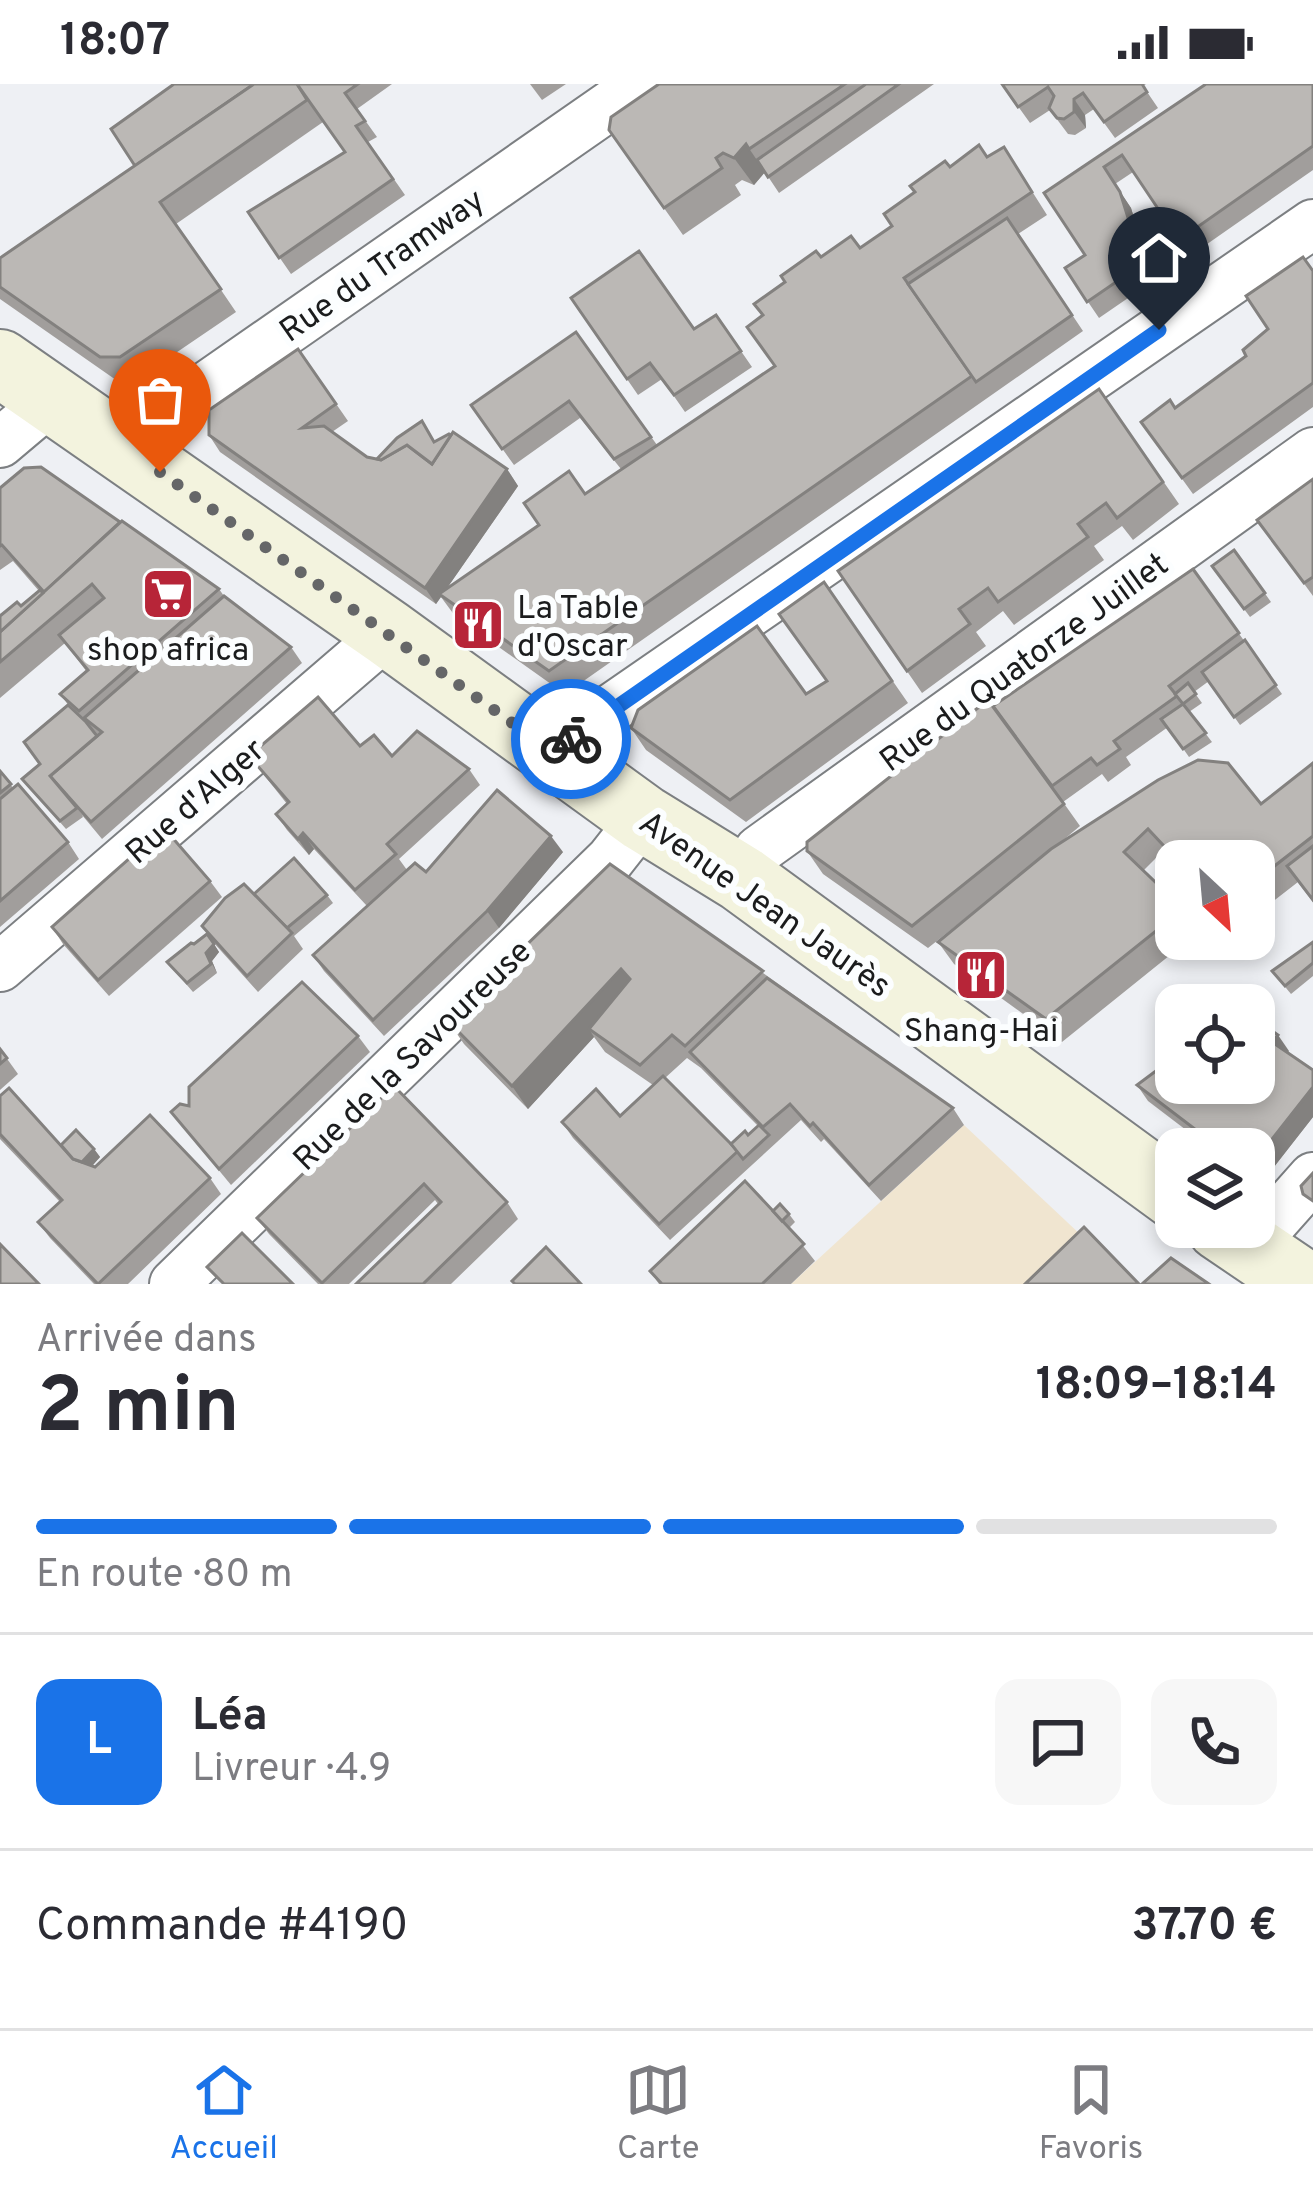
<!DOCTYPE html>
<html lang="fr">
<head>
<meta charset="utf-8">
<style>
	body { margin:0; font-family:Overpass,sans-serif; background:#f7f7f7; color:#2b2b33; height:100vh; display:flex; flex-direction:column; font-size:45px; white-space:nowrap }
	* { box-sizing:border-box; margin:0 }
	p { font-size:39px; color:#7c7c81 }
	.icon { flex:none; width:66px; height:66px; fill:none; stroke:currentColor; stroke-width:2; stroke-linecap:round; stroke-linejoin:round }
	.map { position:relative; height:1200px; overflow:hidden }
	.sheet { display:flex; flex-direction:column; background:#fff; flex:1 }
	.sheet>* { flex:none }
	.needle { width:78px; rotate:154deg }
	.tools { position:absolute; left:1155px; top:756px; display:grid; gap:24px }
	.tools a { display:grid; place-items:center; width:120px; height:120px; border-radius:24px; background:#fff; box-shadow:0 6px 18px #0003; font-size:60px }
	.pin { position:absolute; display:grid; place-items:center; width:102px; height:102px; color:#fff; margin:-123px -51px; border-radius:50% 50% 50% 0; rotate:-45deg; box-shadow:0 0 12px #0007 }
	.pin .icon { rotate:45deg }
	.courier { position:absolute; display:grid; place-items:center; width:120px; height:120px; margin:-60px; border:9px solid #1a73e8; border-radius:50%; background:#fff; color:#222; box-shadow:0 3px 15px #0007 }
	.headline em { font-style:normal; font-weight:700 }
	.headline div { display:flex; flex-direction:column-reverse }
	.headline { display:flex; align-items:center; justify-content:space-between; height:204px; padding:0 36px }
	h1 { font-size:78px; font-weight:700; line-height:90px }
	.bar { display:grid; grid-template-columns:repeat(4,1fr); gap:18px 12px; align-content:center; height:144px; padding:0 36px }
	.bar i { height:15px; border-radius:9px; background:#e1e1e2 }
	.bar .current { background:#1a73e8 }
	.bar p { grid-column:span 4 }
	.line { display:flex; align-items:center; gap:30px; padding:0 36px; border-top:3px solid #e1e1e2 }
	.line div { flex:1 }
	.round { display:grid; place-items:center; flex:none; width:126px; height:126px; border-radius:24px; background:#f7f7f7 }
	.status { display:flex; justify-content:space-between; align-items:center; height:84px; padding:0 60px; background:#fff; direction:ltr }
	.status svg { height:33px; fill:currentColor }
	.dock { display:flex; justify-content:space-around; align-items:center; height:168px; border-top:3px solid #e1e1e2; background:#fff; font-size:33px; color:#7c7c81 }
	.dock a { display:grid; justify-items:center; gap:6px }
	.dock .current { color:#1a73e8 }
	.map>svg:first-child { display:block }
	.education { fill:#f0e5d0 }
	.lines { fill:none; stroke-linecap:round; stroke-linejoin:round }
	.minor-casing { stroke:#7c7f82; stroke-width:52 }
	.secondary-casing { stroke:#7c7f82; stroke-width:70 }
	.minor { stroke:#fff; stroke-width:48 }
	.secondary { stroke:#f3f3de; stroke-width:66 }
	.wall { fill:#a19e9c; fill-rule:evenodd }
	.shaded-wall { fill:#83817f }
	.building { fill:#bbb8b5; stroke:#83817f; stroke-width:3 }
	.done { stroke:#656668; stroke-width:12; stroke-dasharray:0 21.6 }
	.route { stroke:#1a73e8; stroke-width:15 }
	.labels { text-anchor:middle; stroke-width:12; stroke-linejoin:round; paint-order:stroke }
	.street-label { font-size:33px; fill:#1b1c1d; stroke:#fcfeff }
	.poi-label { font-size:33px; fill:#1b1c1d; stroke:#fcfeff }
</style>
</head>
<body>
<div class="status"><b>18:07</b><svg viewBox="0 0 49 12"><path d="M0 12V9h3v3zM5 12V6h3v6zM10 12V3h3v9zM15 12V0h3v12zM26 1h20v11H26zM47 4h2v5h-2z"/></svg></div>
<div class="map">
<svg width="1313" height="1200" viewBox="0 0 1313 1200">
	<rect width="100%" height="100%" fill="#eef0f4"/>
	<path class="education" d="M 964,1041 L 1133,1200 L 791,1200 Z"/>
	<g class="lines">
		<g class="minor-casing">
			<g id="minor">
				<path d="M 0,359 L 51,316"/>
				<path d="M 122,361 L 641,0"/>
				<path d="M 556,670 L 583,644 L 1313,140"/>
				<path d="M 742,795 L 759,766 L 1313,368"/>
				<path d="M 0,883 L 388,549"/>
				<path d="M 1250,1164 L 1313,1093"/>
				<path d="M 174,1200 L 610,776 L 643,734"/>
			</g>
		</g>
		<g class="secondary-casing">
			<g id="secondary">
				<path d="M 0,279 L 388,549 L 643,734 L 742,795 L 1176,1112"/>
				<path d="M 1220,1143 L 1304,1200"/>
			</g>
		</g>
		<use href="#minor" class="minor"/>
		<use href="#secondary" class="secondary"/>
	</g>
	<g class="wall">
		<path d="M 174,0 L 392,0 L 357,25 L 377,53 L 368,58 L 405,111 L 291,190 L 248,128 L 345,68 L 323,38 L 176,140 L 236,228 L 136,296 L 116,296 L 0,215 L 0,174 L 135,82 Z"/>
		<path d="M 530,0 L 566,0 L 542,16 Z"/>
		<path d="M 659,0 L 934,0 L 779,109 L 765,88 L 754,101 L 742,96 L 735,101 L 741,111 L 683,151 L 609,46 Z"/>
		<path d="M 1002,0 L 1146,0 L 1143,2 L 1158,24 L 1115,54 L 1094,25 L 1085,31 L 1086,44 L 1075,51 L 1068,50 L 1050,26 L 1030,39 Z"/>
		<path d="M 1206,0 L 1313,0 L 1313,86 L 1190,172 L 1133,88 L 1115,100 L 1131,124 L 1141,157 L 1163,190 L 1099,234 L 1065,184 L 1085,171 L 1044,109 Z"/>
		<path d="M 1004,63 L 1047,131 L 1018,150 L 1083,247 L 565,610 L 455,532 L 441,513 L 436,520 L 220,368 L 209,351 L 298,265 L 348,337 L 332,348 L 367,373 L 377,375 L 435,358 L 507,385 L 518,402 L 447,504 L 621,385 L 580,334 L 514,381 L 471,321 L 576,248 L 657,361 L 774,282 L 763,232 L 821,173 L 860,164 L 892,142 L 950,83 L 988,72 Z"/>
		<path d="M 1313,187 L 1313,323 L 1193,410 L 1141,338 L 1175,324 L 1246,272 Z"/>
		<path d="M 571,214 L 694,245 L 716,231 L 752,283 L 685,328 L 662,295 L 638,311 Z"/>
		<path d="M 1099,305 L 1179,420 L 1133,456 L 1122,442 L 1094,462 L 1104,476 L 1014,541 L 1003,527 L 976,548 L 986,562 L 922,609 L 838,487 Z"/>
		<path d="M 1313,395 L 1313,512 L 1269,452 Z"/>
		<path d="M 0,404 L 219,505 L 224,512 L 291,563 L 302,579 L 102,755 L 82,731 L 83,733 L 66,745 L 22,695 L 40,680 L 69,622 L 60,610 L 87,588 L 65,559 L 0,614 L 0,530 L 21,522 L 39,507 L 13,477 L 0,486 Z"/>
		<path d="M 1234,466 L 1271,518 L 1250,533 L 1212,482 Z"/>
		<path d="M 1193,485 L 1282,610 L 1240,641 L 1209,597 L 1194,608 L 1202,619 L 1189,628 L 1212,658 L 1189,673 L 1168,643 L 1126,673 L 1131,681 L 1108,698 L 1102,690 L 1063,718 L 1058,711 L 1080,742 L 1055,763 L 1261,720 L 1313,679 L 1313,818 L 1298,798 L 1257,830 L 1254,828 L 1254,777 L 1176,777 L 1176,780 L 1163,767 L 1143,787 L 1176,818 L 1176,855 L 1190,855 L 1062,958 L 954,880 L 938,858 L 1026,786 L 928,864 L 823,790 L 807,767 L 993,622 Z"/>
		<path d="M 824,498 L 908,619 L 746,738 L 646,666 L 631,644 L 806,610 L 827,597 Z"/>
		<path d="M 360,662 L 392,672 L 469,685 L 480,701 L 399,775 L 407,786 L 426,788 L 563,768 L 499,844 L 384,952 L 324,887 L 313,871 L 367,822 L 314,765 L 309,771 L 287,746 L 276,730 L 287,720 L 249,672 Z"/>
		<path d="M 0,687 L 13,704 L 68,758 L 79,775 L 0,843 Z"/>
		<path d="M 610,780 L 953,1024 L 964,1041 L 881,1117 L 824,1055 L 821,1058 L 801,1036 L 670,1156 L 573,1054 L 562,1038 L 620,1032 L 653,1001 L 605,968 L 594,953 L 528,1025 L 464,960 L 448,937 ZM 687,974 L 701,984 L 758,1042 L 748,1051 L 731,1060 L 665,994 Z"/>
		<path d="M 210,797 L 222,813 L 109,912 L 63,860 L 52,843 Z"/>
		<path d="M 327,811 L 333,819 L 294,852 L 303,865 L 258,908 L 213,858 L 202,842 Z"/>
		<path d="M 207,850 L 219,868 L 212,877 L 217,889 L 193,908 L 167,878 Z"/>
		<path d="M 1313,858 L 1313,892 L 1291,910 L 1272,887 Z"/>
		<path d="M 1260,948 L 1313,986 L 1313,1033 L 1259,1102 L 1254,1098 L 1254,1065 L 1211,1065 L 1148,1017 L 1137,1001 Z"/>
		<path d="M 358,952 L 370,968 L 231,1101 L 171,1028 Z"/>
		<path d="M 0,965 L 18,990 L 0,1006 Z"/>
		<path d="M 394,1002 L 507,1118 L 518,1135 L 451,1200 L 356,1200 L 438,1120 L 435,1116 L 349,1200 L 318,1200 L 269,1150 L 257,1134 Z"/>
		<path d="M 0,1012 L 61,1061 L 94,1065 L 100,1073 L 92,1082 L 210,1094 L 221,1110 L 128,1200 L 94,1200 L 50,1154 L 38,1138 L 60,1118 L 0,1055 Z"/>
		<path d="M 773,1127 L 789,1130 L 795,1138 L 789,1144 L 815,1177 L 791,1200 L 659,1200 L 650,1187 Z"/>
	</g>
	<g class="shaded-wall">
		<path d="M 1074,15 L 1085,31 L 1086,44 L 1074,28 Z"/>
		<path d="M 746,60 L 765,88 L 754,101 L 734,74 Z"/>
		<path d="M 1104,83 L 1131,124 L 1141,157 L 1163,190 L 1130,140 Z"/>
		<path d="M 507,385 L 518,402 L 436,520 L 425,504 Z"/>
		<path d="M 303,749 L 314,765 L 309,771 L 298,755 Z"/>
		<path d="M 551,752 L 563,768 L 499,844 L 487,827 Z"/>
		<path d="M 214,860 L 219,868 L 212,877 L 217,889 L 206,869 Z"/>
		<path d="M 621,885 L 637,907 L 589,945 L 594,953 L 528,1025 L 512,1002 Z"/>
		<path d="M 1278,951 L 1289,967 L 1284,974 L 1272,958 Z"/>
		<path d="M 1313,1003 L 1313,1033 L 1259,1102 L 1254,1095 L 1254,1078 Z"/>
		<path d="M 94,1065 L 100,1073 L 84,1091 L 78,1082 Z"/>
	</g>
	<g class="building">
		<path d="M 174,0 L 254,0 L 135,82 L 111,45 Z"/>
		<path d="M 254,0 L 297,0 L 307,16 L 160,118 L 221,205 L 120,273 L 100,273 L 0,203 L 0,174 Z"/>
		<path d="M 297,0 L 358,0 L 345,9 L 365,37 L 356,42 L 393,95 L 279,174 L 248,128 L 345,68 Z"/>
		<path d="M 659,0 L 845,0 L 749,65 L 746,60 L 734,74 L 723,69 L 716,74 L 722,84 L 664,124 L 609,46 L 611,33 Z"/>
		<path d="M 866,0 L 899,0 L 768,93 L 757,76 Z"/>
		<path d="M 1002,0 L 1142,0 L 1147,8 L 1104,38 L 1083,9 L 1074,15 L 1074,28 L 1064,35 L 1057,34 L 1049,24 L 1054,12 L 1048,3 L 1018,23 Z"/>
		<path d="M 1206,0 L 1313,0 L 1313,62 L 1179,156 L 1122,71 L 1104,83 L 1120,108 L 1130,140 L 1151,174 L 1087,218 L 1065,184 L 1085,171 L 1044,109 Z"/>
		<path d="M 979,61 L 987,73 L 1004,63 L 1032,108 L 904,194 L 972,292 L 549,587 L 439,510 L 539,441 L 524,419 L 569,387 L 585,410 L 775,282 L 747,243 L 763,231 L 754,220 L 785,198 L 781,192 L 816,167 L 821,173 L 851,152 L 860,164 L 892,142 L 884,130 L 915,108 L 910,102 L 945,77 L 950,83 Z"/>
		<path d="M 1007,134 L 1072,231 L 976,298 L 908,200 Z"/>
		<path d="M 639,167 L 694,245 L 716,231 L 741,267 L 674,311 L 650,279 L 627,295 L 571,214 Z"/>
		<path d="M 1303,173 L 1313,187 L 1313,299 L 1182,394 L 1141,338 L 1170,316 L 1175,324 L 1246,272 L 1243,266 L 1268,245 L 1246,212 Z"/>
		<path d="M 576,248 L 651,353 L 614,375 L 569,317 L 502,365 L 471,321 Z"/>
		<path d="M 298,265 L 336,320 L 302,344 L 324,342 L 367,373 L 381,376 L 407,361 L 432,380 L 453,348 L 507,385 L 425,504 L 209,351 L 209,326 Z"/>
		<path d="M 1099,305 L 1163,398 L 1117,434 L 1106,419 L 1078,440 L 1088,453 L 998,518 L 988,504 L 959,525 L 970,540 L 907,587 L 838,487 Z"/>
		<path d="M 422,337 L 434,358 L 449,350 L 451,351 L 432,380 L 407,361 L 381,376 L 377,375 L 397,354 Z"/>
		<path d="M 41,383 L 120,438 L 44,508 L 2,461 L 0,462 L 0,404 L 24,384 Z"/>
		<path d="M 1313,395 L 1313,493 L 1304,499 L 1257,436 Z"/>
		<path d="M 122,437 L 219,505 L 79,627 L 60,610 L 88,586 L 59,551 L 104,514 L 92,500 L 0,578 L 0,548 Z"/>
		<path d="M 1234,466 L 1265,509 L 1244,525 L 1212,482 Z"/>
		<path d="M 1193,485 L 1239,549 L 1169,602 L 1177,612 L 1114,657 L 1120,665 L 1097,681 L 1091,674 L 1052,702 L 993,622 Z"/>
		<path d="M 824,498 L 892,597 L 730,716 L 631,644 L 638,626 L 757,542 L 806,610 L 827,597 L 779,530 Z"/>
		<path d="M 40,506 L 43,509 L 0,548 L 0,532 L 17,518 L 21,522 Z"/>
		<path d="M 224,512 L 291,563 L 91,738 L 50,692 L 102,648 L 84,634 Z"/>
		<path d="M 1245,556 L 1276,601 L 1234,633 L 1202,588 Z"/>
		<path d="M 1188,599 L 1196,610 L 1183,620 L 1175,610 Z"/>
		<path d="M 318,613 L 360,662 L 374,651 L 392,672 L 417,647 L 469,685 L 387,760 L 396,770 L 355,806 L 303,749 L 298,755 L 276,730 L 289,718 L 249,672 Z"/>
		<path d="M 988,616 L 1064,720 L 912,842 L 807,767 L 807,758 Z"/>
		<path d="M 1183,620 L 1206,649 L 1183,665 L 1161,635 Z"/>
		<path d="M 68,621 L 86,638 L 97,652 L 50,692 L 77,724 L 60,737 L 22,695 L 40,680 L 24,658 Z"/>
		<path d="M 1198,676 L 1228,679 L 1261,720 L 1313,679 L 1313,752 L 1254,798 L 1254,777 L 1211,777 L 1206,771 L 1200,777 L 1178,777 L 1148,745 L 1124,768 L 1176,818 L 1176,831 L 1046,935 L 938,858 L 1051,765 L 1158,696 Z"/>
		<path d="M 0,687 L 11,700 L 0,709 Z"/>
		<path d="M 18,700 L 68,758 L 0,817 L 0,715 Z"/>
		<path d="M 497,706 L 551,752 L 487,827 L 373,936 L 313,871 L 415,779 L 426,788 Z"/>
		<path d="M 164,744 L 210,797 L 98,896 L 52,843 Z"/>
		<path d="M 1313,762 L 1313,816 L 1287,782 Z"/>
		<path d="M 294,774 L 327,811 L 287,844 L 254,810 Z"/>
		<path d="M 610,780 L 763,887 L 685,962 L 672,951 L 640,981 L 589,945 L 630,895 L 621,885 L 512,1002 L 448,937 Z"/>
		<path d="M 244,800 L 292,849 L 247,892 L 202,842 L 225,814 Z"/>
		<path d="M 207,850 L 214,860 L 206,869 L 211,880 L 187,899 L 167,878 L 191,859 L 194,860 Z"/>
		<path d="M 1313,858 L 1313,879 L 1285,902 L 1272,887 Z"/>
		<path d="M 767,894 L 953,1024 L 869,1101 L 813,1039 L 810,1042 L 790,1020 L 763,1043 L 690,968 Z"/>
		<path d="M 302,898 L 358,952 L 219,1085 L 171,1028 L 180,1020 L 189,1022 L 189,1003 Z"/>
		<path d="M 1264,941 L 1278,951 L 1272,958 L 1313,986 L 1313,1003 L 1254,1078 L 1254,1065 L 1221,1065 L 1137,1001 L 1176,972 L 1176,999 L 1254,999 L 1254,944 L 1260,948 Z"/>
		<path d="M 0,965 L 7,974 L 0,980 Z"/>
		<path d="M 663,992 L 738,1067 L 659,1140 L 562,1038 L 596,1005 L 620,1032 Z"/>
		<path d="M 394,1002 L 507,1118 L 423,1200 L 356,1200 L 441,1118 L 424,1100 L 322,1199 L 257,1134 Z"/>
		<path d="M 9,1004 L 73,1075 L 95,1083 L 150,1031 L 210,1094 L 98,1200 L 38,1138 L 62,1116 L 0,1050 L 0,1012 Z"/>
		<path d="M 759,1041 L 769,1051 L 743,1075 L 731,1060 L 745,1047 L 748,1051 Z"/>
		<path d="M 76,1046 L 94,1065 L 82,1078 L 73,1075 L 61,1061 Z"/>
		<path d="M 1313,1089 L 1313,1117 L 1303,1110 L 1301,1102 Z"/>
		<path d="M 745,1097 L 804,1160 L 762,1200 L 662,1200 L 650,1187 Z"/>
		<path d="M 780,1120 L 789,1130 L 782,1137 L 773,1127 Z"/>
		<path d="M 1084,1143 L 1139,1200 L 1025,1200 Z"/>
		<path d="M 242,1149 L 293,1200 L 224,1200 L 207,1183 Z"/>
		<path d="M 0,1160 L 39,1200 L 0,1200 Z"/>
		<path d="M 546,1163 L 581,1200 L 515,1200 L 512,1197 Z"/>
		<path d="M 1171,1174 L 1209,1200 L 1142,1200 Z"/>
	</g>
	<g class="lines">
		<path class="done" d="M 160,388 L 556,670 L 571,655"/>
		<path class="route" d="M 571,655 L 1159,246"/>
	</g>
	<defs>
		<g id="supermarket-square" transform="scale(2.7)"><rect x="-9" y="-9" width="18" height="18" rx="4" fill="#b72538" stroke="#fcfeff"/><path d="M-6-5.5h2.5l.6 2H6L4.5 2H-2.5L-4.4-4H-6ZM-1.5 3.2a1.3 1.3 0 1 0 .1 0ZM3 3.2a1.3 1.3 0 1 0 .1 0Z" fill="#fff"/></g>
		<g id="restaurant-square" transform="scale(2.7)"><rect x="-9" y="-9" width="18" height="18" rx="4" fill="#b72538" stroke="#fcfeff"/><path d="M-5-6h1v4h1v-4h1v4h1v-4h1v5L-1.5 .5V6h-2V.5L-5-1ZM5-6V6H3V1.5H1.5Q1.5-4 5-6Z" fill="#fff"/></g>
	</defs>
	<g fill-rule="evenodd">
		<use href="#supermarket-square" x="168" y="510"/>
		<use href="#restaurant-square" x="478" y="541"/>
		<use href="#restaurant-square" x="981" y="891"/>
	</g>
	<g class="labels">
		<g class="street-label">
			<text transform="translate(381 180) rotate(-35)" y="12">Rue du Tramway</text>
			<text transform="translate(1023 577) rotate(-36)" y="12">Rue du Quatorze Juillet</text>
			<text transform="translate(194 716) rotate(-41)" y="12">Rue d'Alger</text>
			<text transform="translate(766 819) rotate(35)" y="12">Avenue Jean Jaurès</text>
			<text transform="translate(411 970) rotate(-44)" y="12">Rue de la Savoureuse</text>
		</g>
		<g class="poi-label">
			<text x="517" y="534" text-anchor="start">La Table<tspan x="517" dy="38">d'Oscar</tspan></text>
			<text x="168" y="576">shop africa</text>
			<text x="981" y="957">Shang-Hai</text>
		</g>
	</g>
</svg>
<div class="tools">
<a><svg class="needle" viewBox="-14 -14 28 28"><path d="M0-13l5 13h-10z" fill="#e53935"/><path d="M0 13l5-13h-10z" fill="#7c7c81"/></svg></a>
<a><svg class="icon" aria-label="locate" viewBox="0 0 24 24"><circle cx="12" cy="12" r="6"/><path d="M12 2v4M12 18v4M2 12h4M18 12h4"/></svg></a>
<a><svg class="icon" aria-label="layers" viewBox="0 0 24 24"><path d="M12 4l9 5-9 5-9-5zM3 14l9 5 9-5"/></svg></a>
</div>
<div class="pin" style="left:160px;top:388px;background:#ea580c"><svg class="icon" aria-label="bag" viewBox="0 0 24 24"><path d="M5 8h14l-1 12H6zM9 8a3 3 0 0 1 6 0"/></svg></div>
<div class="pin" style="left:1159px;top:246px;background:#1f2937"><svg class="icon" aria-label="home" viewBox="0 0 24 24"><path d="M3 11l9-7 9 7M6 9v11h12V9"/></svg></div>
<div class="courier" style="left:571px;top:655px"><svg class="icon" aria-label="bike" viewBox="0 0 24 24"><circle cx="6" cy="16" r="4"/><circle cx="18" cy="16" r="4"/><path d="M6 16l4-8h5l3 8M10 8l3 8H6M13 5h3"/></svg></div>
</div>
<section class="sheet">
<div class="headline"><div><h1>2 min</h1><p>Arrivée dans</p></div><em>18:09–18:14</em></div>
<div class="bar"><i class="current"></i><i class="current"></i><i class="current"></i><i></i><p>En route · 80 m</p></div>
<div class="line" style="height:216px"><b class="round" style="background:#1a73e8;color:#fff">L</b><div><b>Léa</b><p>Livreur · 4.9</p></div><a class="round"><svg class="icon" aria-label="chat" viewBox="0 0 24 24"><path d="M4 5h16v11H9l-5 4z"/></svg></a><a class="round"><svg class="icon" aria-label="phone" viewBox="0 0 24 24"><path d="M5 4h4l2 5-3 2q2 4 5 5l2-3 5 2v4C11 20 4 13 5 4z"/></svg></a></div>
<div class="line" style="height:156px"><div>Commande #4190</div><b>37.70 €</b></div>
</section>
<nav class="dock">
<a class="current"><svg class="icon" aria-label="home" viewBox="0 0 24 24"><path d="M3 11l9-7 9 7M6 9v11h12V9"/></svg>Accueil</a>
<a><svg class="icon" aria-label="map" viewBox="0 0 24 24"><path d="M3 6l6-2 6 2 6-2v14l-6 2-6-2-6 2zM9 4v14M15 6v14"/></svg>Carte</a>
<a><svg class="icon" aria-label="saved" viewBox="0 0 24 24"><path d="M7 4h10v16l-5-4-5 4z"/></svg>Favoris</a>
</nav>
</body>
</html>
